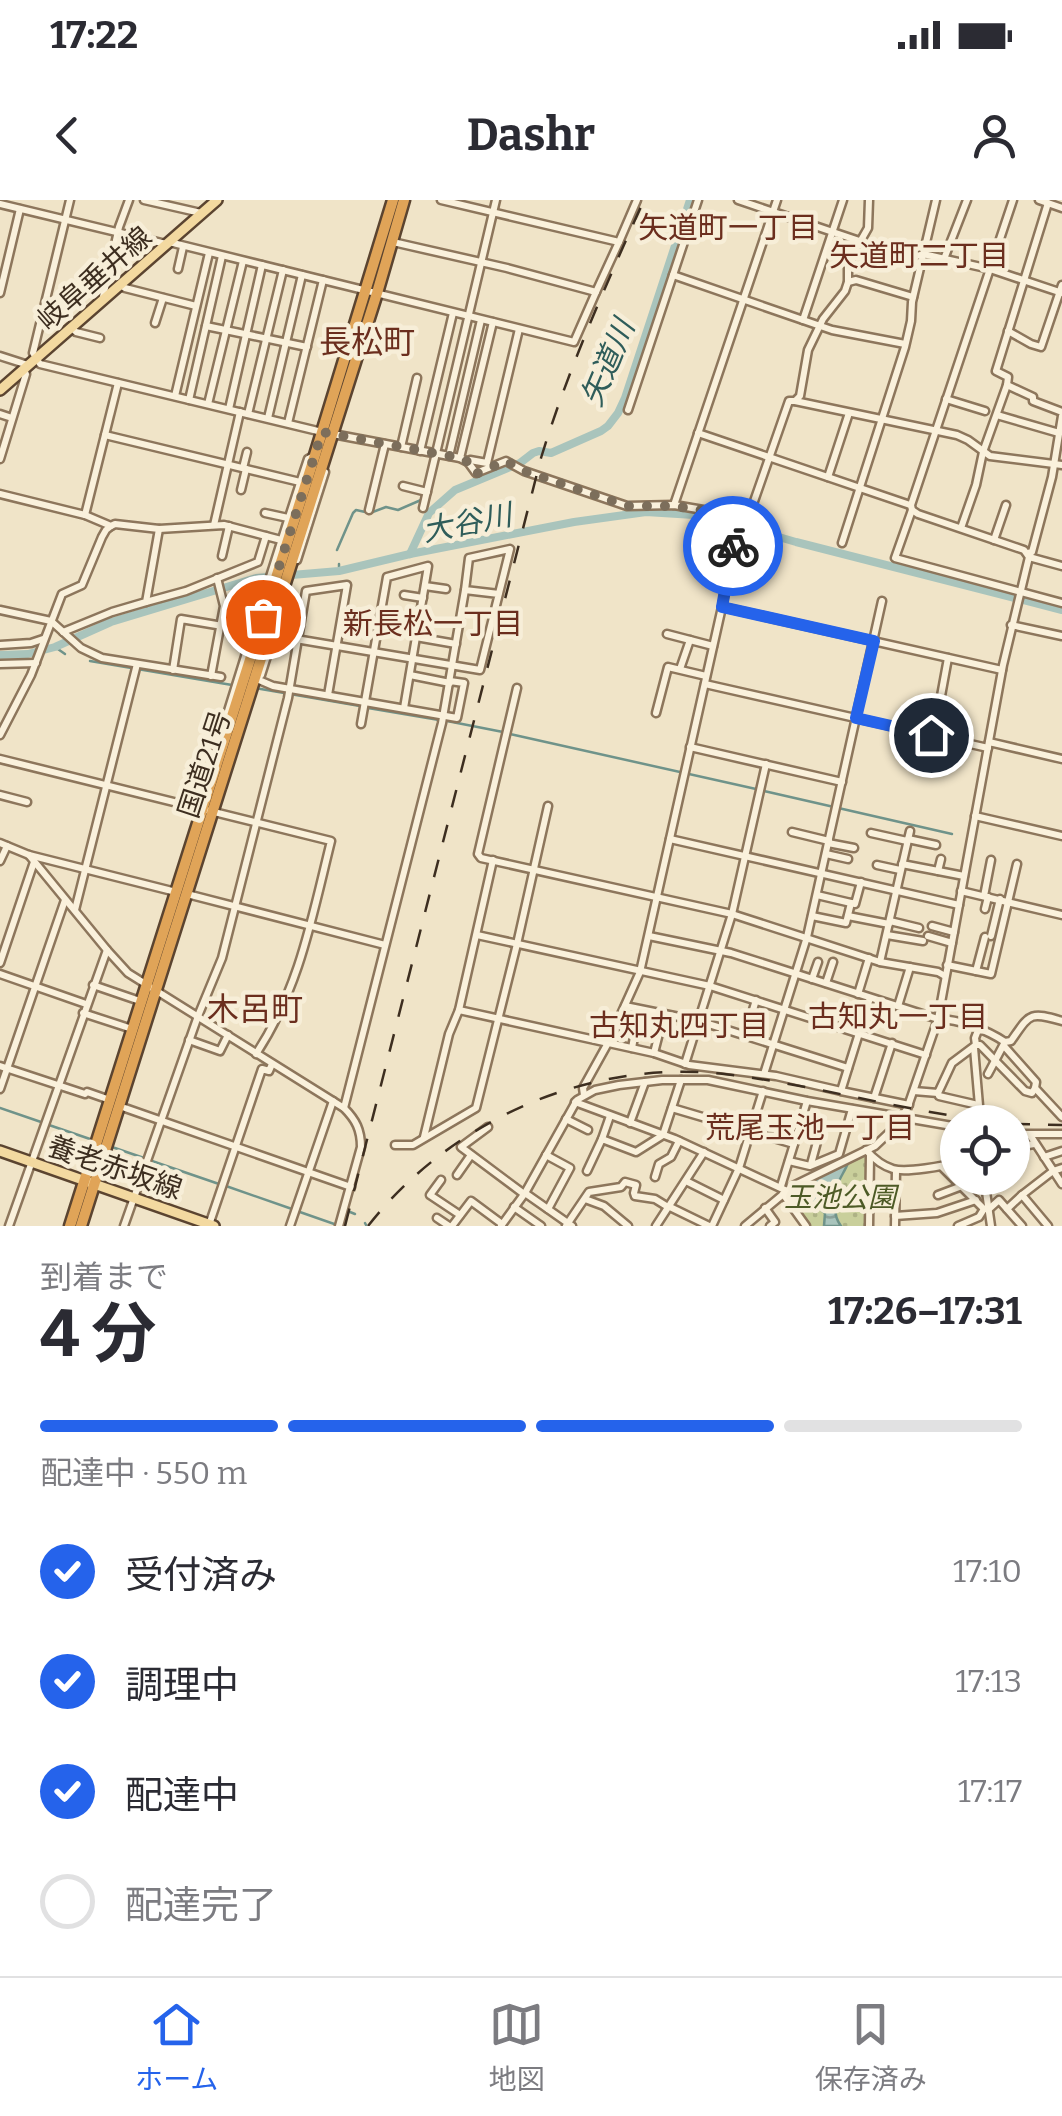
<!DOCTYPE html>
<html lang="ja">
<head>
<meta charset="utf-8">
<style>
	body { margin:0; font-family:Bitter,"Noto Sans JP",serif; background:#f2f2f3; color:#2b2b33; height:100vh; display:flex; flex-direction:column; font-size:38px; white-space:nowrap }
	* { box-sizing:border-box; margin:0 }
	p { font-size:32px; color:#7c7c81 }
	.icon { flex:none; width:55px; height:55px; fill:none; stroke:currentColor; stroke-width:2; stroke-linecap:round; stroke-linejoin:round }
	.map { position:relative; height:1026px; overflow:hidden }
	.sheet { display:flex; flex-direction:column; background:#fff; flex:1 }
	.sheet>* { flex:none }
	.fabs { position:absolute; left:940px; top:905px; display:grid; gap:20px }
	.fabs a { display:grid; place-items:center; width:90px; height:90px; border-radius:50%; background:#fff; box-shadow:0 2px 8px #0004; font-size:50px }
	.pin { position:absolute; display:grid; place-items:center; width:85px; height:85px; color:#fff; margin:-42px; border:5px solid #fff; border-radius:50%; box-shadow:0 2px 10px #0007 }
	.courier { position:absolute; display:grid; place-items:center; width:100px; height:100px; margin:-50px; border:8px solid #2563eb; border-radius:50%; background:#fff; color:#222; box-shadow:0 2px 12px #0007 }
	.overview em { font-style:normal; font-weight:700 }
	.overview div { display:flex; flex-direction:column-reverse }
	.overview { display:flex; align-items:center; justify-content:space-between; height:170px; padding:0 40px }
	h1 { font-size:65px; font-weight:700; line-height:75px }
	.bar { display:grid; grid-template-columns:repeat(4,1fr); gap:15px 10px; align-content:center; height:120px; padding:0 40px }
	.bar i { height:12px; border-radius:8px; background:#e1e1e2 }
	.bar .on { background:#2563eb }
	.bar p { grid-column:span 4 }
	ol { padding:0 40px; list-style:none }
	li { display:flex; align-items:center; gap:30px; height:110px }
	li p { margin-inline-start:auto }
	li .icon { padding:10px; border-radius:50%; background:#2563eb; color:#fff; stroke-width:4 }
	li:last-child { color:#7c7c81 }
	li i { width:55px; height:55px; border:5px solid #e1e1e2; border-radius:50% }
	.status { display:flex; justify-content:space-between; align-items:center; height:70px; padding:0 50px; background:#fff; direction:ltr }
	.status svg { height:28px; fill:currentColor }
	header { display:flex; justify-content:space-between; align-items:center; height:130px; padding:0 40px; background:#fff; font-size:45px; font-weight:700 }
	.tab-bar { display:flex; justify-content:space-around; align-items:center; height:140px; border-top:2px solid #e1e1e2; background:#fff; font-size:28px; color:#7c7c81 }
	.tab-bar a { display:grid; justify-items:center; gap:5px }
	.tab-bar .on { color:#2563eb }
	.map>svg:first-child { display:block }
	.park { fill:url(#park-dots) }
	.water { fill:url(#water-waves); stroke:#6f938a; stroke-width:2.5 }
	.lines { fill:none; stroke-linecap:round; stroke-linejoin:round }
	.stream { stroke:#6f938a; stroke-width:2.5 }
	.river { stroke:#a9c4bc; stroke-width:8 }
	.minor-casing { stroke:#8d765c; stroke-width:11 }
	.major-casing { stroke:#5b4430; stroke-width:14 }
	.highway-casing { stroke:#5b4430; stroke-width:15 }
	.minor { stroke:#faf1dc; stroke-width:6 }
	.major { stroke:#f3d9a0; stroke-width:9 }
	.highway { stroke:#e0a458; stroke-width:10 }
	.rail { stroke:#3d2e20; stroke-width:2.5; stroke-dasharray:18 18; stroke-linecap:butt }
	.done { stroke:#7c6e5b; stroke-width:10; stroke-dasharray:0 18 }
	.route { stroke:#2563eb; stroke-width:12 }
	.labels { text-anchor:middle; stroke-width:9; stroke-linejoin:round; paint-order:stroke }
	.street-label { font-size:28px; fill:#3d2e20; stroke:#f7eed8 }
	.park-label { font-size:28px; font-style:italic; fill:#4d5a26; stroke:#f7eed8 }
	.neighbourhood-label { font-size:30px; fill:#6b2e1e; stroke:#f7eed8 }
	.water-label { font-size:30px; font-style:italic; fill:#2f5d5a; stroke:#f7eed8 }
	.quarter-label { font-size:32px; fill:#6b2e1e; stroke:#f7eed8 }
</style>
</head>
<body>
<div class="status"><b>17:22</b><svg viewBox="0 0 49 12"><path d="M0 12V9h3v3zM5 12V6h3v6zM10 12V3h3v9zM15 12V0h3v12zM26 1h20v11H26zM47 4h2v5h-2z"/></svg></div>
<header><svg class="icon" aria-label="back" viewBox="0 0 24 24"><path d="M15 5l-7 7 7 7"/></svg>Dashr<svg class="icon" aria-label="person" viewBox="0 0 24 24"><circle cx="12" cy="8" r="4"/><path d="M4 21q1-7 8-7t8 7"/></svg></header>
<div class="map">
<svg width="1062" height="1026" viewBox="0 0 1062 1026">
	<defs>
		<pattern id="park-dots" width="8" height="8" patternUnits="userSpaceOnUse" patternTransform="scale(2.5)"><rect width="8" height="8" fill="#c9cf9b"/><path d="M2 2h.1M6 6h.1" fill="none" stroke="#aeb285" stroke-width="1.8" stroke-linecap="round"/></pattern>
		<pattern id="water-waves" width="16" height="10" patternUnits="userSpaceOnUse" patternTransform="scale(2.5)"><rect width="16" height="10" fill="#a9c4bc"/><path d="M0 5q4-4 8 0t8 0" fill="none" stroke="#8ba098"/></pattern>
	</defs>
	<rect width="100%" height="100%" fill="#f0e4c8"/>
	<path class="park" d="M 867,952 L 869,955 L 868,1026 L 808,1026 L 784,994 Z"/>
	<path class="water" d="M 848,963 C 845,971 840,977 837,986 C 833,997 833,1016 841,1026 L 824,1026 L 825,1013 L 797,992 L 803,985 Z"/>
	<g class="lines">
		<g class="stream">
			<path d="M 337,350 L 353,313 L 356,310 L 370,313 L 386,307 L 398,310 L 421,300"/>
			<path d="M 339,371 L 339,364"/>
			<path d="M 55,447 L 65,454"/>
			<path d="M 90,461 L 232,485"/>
			<path d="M 255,488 L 360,506"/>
			<path d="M 368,508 L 439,520"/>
			<path d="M 447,521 L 503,532"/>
			<path d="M 510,534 L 756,589"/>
			<path d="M 764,591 L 952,634"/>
			<path d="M 0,908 L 41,922"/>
			<path d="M 49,925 L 90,939"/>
			<path d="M 112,947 L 144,958"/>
			<path d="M 152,961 L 219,984"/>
			<path d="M 226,986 L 292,1009"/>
			<path d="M 297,1011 L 337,1025"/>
			<path d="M 350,1012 L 355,1014"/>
			<path d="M 365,1023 L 366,1025"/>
		</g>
		<g class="river">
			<path d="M 410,354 L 429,313 L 455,290 L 520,263 L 533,253 L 539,251 L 551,253 L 601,231 L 608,226 L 618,213 L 625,198 L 690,0"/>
			<path d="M 0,455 L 28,454 L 55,447 L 111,422 L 256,378 L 339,371 L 410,354 L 574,322 L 646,312 L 694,315 L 724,321 L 796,342 L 1062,410"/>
		</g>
		<g class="minor-casing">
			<g id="minor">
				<path d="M 70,0 L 33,153 L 40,164 L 322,232 L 460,258 L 468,262 L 470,260 L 487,263 L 519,129"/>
				<path d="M 144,0 L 201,13"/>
				<path d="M 441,0 L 619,42 L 637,0"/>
				<path d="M 738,0 L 895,53 L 917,56 L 923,54 L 990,69 L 1062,93"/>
				<path d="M 1039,0 L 1062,8"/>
				<path d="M 0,4 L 166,44"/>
				<path d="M 169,42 L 574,142 L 596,92"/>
				<path d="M 393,42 L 507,68 L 596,92 L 619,42"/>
				<path d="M 944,59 L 967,0"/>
				<path d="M 178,69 L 183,47"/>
				<path d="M 673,75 L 803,120 L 843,0"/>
				<path d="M 848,82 L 856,80 L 913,97"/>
				<path d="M 121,85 L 125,88 L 196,106"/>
				<path d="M 0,93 L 20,9"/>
				<path d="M 102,101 L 119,27 L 129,0"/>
				<path d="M 803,120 L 832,130 L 905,144"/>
				<path d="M 155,123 L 163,98"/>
				<path d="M 206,126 L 307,147"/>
				<path d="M 72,128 L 76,132 L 100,138"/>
				<path d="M 1008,131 L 1031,144 L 1041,147 L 1062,85"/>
				<path d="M 0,156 L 28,165"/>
				<path d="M 1007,185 L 1033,197 L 1033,201 L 1062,212"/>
				<path d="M 175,196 L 209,53"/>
				<path d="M 946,199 L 985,211"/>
				<path d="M 189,200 L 222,56"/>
				<path d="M 795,201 L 957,235 L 968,240 L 990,256 L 1062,265"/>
				<path d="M 208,204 L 243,61"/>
				<path d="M 229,209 L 262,65"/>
				<path d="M 628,210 L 698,0"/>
				<path d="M 0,214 L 12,218"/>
				<path d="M 248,214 L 283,70"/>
				<path d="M 997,215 L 1059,233"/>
				<path d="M 268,218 L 302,75"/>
				<path d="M 288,223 L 323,80"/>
				<path d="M 698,233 L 910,305"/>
				<path d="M 105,235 L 300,282"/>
				<path d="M 401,247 L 417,178"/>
				<path d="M 420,251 L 453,113"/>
				<path d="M 449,256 L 481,120"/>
				<path d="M 460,258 L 493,122"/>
				<path d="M 0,259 L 26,174 L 24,170"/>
				<path d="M 468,262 L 476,273 L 506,261 L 524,271 L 627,306 L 674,305 L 739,316"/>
				<path d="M 243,268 L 247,252"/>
				<path d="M 828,277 L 849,213"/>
				<path d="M 403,286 L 427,292"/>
				<path d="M 241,290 L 246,269"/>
				<path d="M 0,294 L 85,315 L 111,326 L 115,324 L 159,329 L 224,325 L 281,340"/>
				<path d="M 674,305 L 777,0"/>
				<path d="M 423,308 L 496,0"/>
				<path d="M 369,310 L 385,244"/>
				<path d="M 912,310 L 895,358 L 1062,403"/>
				<path d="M 265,313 L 288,318"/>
				<path d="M 85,315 L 118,183"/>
				<path d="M 214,325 L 240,212"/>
				<path d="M 961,328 L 976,285 L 983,252 L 1007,185 L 1008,177 L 996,171 L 1048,3"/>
				<path d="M 994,340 L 1006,305"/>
				<path d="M 842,343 L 905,147 L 911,121 L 912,102 L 936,0"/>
				<path d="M 1028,353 L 1032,352 L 1052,277 L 1062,216"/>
				<path d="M 222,356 L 229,326"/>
				<path d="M 1029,357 L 1062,366"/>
				<path d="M 297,360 L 325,272"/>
				<path d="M 425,386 L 446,389"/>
				<path d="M 404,395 L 423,398"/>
				<path d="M 146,402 L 186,391 L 258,362 L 266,336"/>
				<path d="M 722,407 L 1002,470"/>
				<path d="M 0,410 L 51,421 L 81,448 L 102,458 L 221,477"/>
				<path d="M 1011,425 L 1062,436"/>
				<path d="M 63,432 L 112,412 L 146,402 L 159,329"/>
				<path d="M 667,434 L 713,446"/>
				<path d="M 272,435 L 480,470 L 510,349 L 469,358 L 465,390 L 499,394"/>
				<path d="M 416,437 L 456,444"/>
				<path d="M 0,445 L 31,443 L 43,439"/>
				<path d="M 0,464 L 36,463"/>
				<path d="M 680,469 L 690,440"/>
				<path d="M 173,470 L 181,419 L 252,431"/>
				<path d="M 261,475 L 286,396"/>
				<path d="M 410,475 L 450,483"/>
				<path d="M 211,476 L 224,406 L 217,378"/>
				<path d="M 259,480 L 273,486 L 457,518 L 464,483 L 450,481"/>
				<path d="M 705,484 L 988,548"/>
				<path d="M 517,488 L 478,654 L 481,658 L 732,714 L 880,762 L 938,772 L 945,776"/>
				<path d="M 941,496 L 948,458"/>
				<path d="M 656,513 L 668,467 L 706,476"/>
				<path d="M 361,524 L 387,377 L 428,366 L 404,508"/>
				<path d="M 0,535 L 31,475 L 62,394 L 82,385 L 102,337 L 106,330 L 111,326"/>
				<path d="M 989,542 L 1062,559"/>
				<path d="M 690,547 L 842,582"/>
				<path d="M 0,559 L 331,641 C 312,717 300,787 256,854"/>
				<path d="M 216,564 L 214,556 C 245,457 275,358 308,259 L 314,256"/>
				<path d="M 0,595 L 27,602"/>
				<path d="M 975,616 L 1062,636"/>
				<path d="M 792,632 L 829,641"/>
				<path d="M 871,633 L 907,641"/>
				<path d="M 670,639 L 959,705"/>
				<path d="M 908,639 L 936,645"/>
				<path d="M 0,643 L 29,655 L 176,692"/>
				<path d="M 828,643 L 854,648"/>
				<path d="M 826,654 L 848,659"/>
				<path d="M 29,655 L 107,750 L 128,773 L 344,908 C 356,920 361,930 361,947 L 339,1026"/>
				<path d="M 0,661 L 7,646"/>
				<path d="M 902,664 L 964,676"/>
				<path d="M 877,665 L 900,670"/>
				<path d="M 938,671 L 941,659"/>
				<path d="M 961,691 L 1062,715"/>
				<path d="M 187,694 L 385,745"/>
				<path d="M 817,695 L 851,703"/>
				<path d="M 984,696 L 991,660"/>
				<path d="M 985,709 L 988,697"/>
				<path d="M 75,710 L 137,464"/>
				<path d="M 812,716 L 846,723 L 851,703 L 855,704 L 861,682"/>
				<path d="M 848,716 L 889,724"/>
				<path d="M 890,721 L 919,728"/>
				<path d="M 932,726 L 954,732"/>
				<path d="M 477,735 L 710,786 L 926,855"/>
				<path d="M 887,735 L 923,741"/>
				<path d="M 649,736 L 731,753 L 938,819 C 959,819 987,830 1005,842"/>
				<path d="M 928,736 L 952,743"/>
				<path d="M 991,736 L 1000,699"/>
				<path d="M 880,762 L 910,631"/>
				<path d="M 0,763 L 34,662"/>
				<path d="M 947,765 L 991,774 L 1017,664"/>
				<path d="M 976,771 L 985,737"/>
				<path d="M 0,774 L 86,804"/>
				<path d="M 812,779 L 818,762"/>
				<path d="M 826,783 L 833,762"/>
				<path d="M 93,785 L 137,800"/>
				<path d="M 858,794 L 869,758"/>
				<path d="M 625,806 L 699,821 L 848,868"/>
				<path d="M 898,806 L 910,767"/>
				<path d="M 459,810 L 654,853 L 689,865 L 776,876 L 841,891 L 870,798"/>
				<path d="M 83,813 L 132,829"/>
				<path d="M 745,836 L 756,800"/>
				<path d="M 189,840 L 220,851 L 228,835"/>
				<path d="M 976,845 L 975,838 L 982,820"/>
				<path d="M 1004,846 L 1036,882 L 1035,888 L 1062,917"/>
				<path d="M 632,848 L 636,826"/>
				<path d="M 974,848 L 980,917"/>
				<path d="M 654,853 L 664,814"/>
				<path d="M 685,864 L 732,714 L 766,564"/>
				<path d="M 0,866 L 85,894 L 87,892 L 110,900"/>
				<path d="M 764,874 L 807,737 L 882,401"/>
				<path d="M 988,874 L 1005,842 L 1011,841 C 1030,814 1029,811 1062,821"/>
				<path d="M 0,889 L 65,700"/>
				<path d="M 841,891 L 909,905"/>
				<path d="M 914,891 L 938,893 L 952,863 L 976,845 L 980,845 L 1025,891 L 1032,893 L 1035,888"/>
				<path d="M 938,893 L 939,896 L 978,905"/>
				<path d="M 584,895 L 583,888 L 608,843 L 640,772 L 722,407 L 739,316 L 745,315 L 752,307 L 789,201 L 795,201 L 800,196 L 808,150 L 823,119 L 845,91 L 848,82 L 848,63 L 868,28 L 869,0"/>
				<path d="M 874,898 L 892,843"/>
				<path d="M 575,902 L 675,939 L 787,991"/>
				<path d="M 125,908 L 351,987"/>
				<path d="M 344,908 L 442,523 L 465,390"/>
				<path d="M 672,908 L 794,944 L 781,986"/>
				<path d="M 566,919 L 588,930"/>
				<path d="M 630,923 L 645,882"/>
				<path d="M 488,927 L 461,947 L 524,994"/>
				<path d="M 1012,934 L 1062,934"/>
				<path d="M 1030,935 L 1062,984"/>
				<path d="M 424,937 L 449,834 L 459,810 L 493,660"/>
				<path d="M 602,939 L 610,916"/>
				<path d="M 794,944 L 807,901"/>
				<path d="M 395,945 L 413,945 L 476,908 L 517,744 L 548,606"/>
				<path d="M 1012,948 L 1034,944"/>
				<path d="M 866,950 C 873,958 883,966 893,969 C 906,973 944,966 958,962"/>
				<path d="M 546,955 L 570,968 L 548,1009"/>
				<path d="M 1044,957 L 1062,951"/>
				<path d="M 789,961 L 810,966 L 839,954 L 852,909"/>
				<path d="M 811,964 L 817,942"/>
				<path d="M 942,967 L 984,1009"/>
				<path d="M 587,971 L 602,939 L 636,952 L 663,935 L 681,880"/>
				<path d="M 457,975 L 471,955"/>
				<path d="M 655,977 L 659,964 L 671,957 L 679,941"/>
				<path d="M 984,978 L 991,1026"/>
				<path d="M 441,980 L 430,995 L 460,1015"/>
				<path d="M 686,981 L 724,1000"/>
				<path d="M 525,993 L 572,1026"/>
				<path d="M 783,994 L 806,1026"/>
				<path d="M 938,995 L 962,986"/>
				<path d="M 1022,995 L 1053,971 L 1062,968"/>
				<path d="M 585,999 L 604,1006 L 628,1026"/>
				<path d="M 514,1007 L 541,1026"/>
				<path d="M 670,1007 L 709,1026"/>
				<path d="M 765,1008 L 775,1022 L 770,1026"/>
				<path d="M 1007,1009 L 1022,995 L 1048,1026"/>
				<path d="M 895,1016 L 937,1013 L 976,1000"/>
				<path d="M 437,1018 L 449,1026"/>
				<path d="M 209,1025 L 262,869 L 269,871 L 272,864"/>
				<path d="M 9,1026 L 107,750"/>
				<path d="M 124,1026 L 198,816 L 222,758 L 288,498 L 306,391 L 347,385 L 328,495"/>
				<path d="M 290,1026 L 333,901"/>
				<path d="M 452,1026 L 471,1001 L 502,1024"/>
				<path d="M 501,1026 L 525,993 L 577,900 L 595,890 L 619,885 L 662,880 L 708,880 L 807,901 L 958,927"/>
				<path d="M 566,1026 L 589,992 L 621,987 L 625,982 L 636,985 L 634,993 L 635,996 L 655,999 L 668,1007"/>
				<path d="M 656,1026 L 704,952"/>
				<path d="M 712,1026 L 739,968 L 763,891"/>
				<path d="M 745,1026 L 793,986 L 875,946 L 894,928 L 907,909 L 938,819 L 1003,465 L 1029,357 L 1024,350 L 918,314 L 912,310 L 911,305 L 1013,0"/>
				<path d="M 869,1026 L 870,956"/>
				<path d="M 895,1026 L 896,971"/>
				<path d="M 958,1026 L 979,1017 L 984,1009 L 989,1009 L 999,1000 L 1022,1026"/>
			</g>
		</g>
		<g class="major-casing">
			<g id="major">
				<path d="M 0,190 L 217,0"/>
				<path d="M 0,951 L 214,1026"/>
			</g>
		</g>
		<g class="highway-casing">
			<g id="highway">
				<path d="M 70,1026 L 315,255 L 393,0"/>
				<path d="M 81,1026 L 377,93 L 404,0"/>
			</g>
		</g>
		<use href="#minor" class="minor"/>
		<use href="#major" class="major"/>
		<use href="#highway" class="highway"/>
		<g class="rail">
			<path d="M 1012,924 L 1062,925"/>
			<path d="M 345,1026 L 541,258 C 568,169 606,85 644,0"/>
			<path d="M 368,1026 C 451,920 589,859 724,874 C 818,885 908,913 1002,922"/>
		</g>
	</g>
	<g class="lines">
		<path class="done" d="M 263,417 L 322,232 L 460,258 L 468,262 L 476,274 L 506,261 L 524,271 L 627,306 L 674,306 L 739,316 L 733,346"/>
		<path class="route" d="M 733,346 L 722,407 L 874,441 L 856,518 L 931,535"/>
	</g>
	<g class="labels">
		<g class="street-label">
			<text transform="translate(94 78) rotate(-41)" y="10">岐阜垂井線</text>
			<text transform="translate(204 564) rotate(-72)" y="10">国道21号</text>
			<text transform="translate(115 967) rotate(19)" y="10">養老赤坂線</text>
		</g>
		<g class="park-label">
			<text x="840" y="1007">玉池公園</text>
		</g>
		<g class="neighbourhood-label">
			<text x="728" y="38">矢道町一丁目</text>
			<text x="919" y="66">矢道町二丁目</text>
			<text x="433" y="434">新長松一丁目</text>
			<text x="898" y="827">古知丸一丁目</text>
			<text x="679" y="836">古知丸四丁目</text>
			<text x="810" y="938">荒尾玉池一丁目</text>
		</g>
		<g class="water-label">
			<text transform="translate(608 163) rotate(-67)" y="10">矢道川</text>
			<text transform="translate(467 323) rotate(-11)" y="10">大谷川</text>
		</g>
		<g class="quarter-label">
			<text x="367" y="153">長松町</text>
			<text x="255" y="820">木呂町</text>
		</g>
	</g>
</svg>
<div class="fabs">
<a><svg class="icon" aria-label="locate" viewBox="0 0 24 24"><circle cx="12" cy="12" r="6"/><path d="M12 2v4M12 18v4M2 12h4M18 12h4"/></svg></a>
</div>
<div class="pin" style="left:263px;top:417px;background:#ea580c"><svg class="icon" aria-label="bag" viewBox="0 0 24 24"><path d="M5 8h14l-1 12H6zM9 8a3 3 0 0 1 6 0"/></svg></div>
<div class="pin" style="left:931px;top:535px;background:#1f2937"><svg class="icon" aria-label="home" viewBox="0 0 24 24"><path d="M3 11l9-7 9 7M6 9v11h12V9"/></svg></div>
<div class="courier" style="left:733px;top:346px"><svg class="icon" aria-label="bike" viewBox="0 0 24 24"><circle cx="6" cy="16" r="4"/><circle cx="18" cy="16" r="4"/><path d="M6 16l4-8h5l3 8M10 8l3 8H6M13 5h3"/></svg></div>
</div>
<section class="sheet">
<div class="overview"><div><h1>4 分</h1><p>到着まで</p></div><em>17:26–17:31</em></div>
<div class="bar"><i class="on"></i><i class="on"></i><i class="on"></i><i></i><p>配達中 · 550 m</p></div>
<ol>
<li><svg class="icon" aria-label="check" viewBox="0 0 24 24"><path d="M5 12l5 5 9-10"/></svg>受付済み<p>17:10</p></li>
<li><svg class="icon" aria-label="check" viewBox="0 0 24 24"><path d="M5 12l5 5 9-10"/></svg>調理中<p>17:13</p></li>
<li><svg class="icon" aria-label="check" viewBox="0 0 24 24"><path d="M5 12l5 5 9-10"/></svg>配達中<p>17:17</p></li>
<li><i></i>配達完了</li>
</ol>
</section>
<nav class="tab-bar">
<a class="on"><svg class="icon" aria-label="home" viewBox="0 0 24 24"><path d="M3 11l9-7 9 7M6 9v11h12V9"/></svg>ホーム</a>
<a><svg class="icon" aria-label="map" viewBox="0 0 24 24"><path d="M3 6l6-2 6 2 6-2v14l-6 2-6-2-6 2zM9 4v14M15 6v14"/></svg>地図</a>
<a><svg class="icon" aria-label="saved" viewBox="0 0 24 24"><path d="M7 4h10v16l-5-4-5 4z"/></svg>保存済み</a>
</nav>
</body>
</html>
